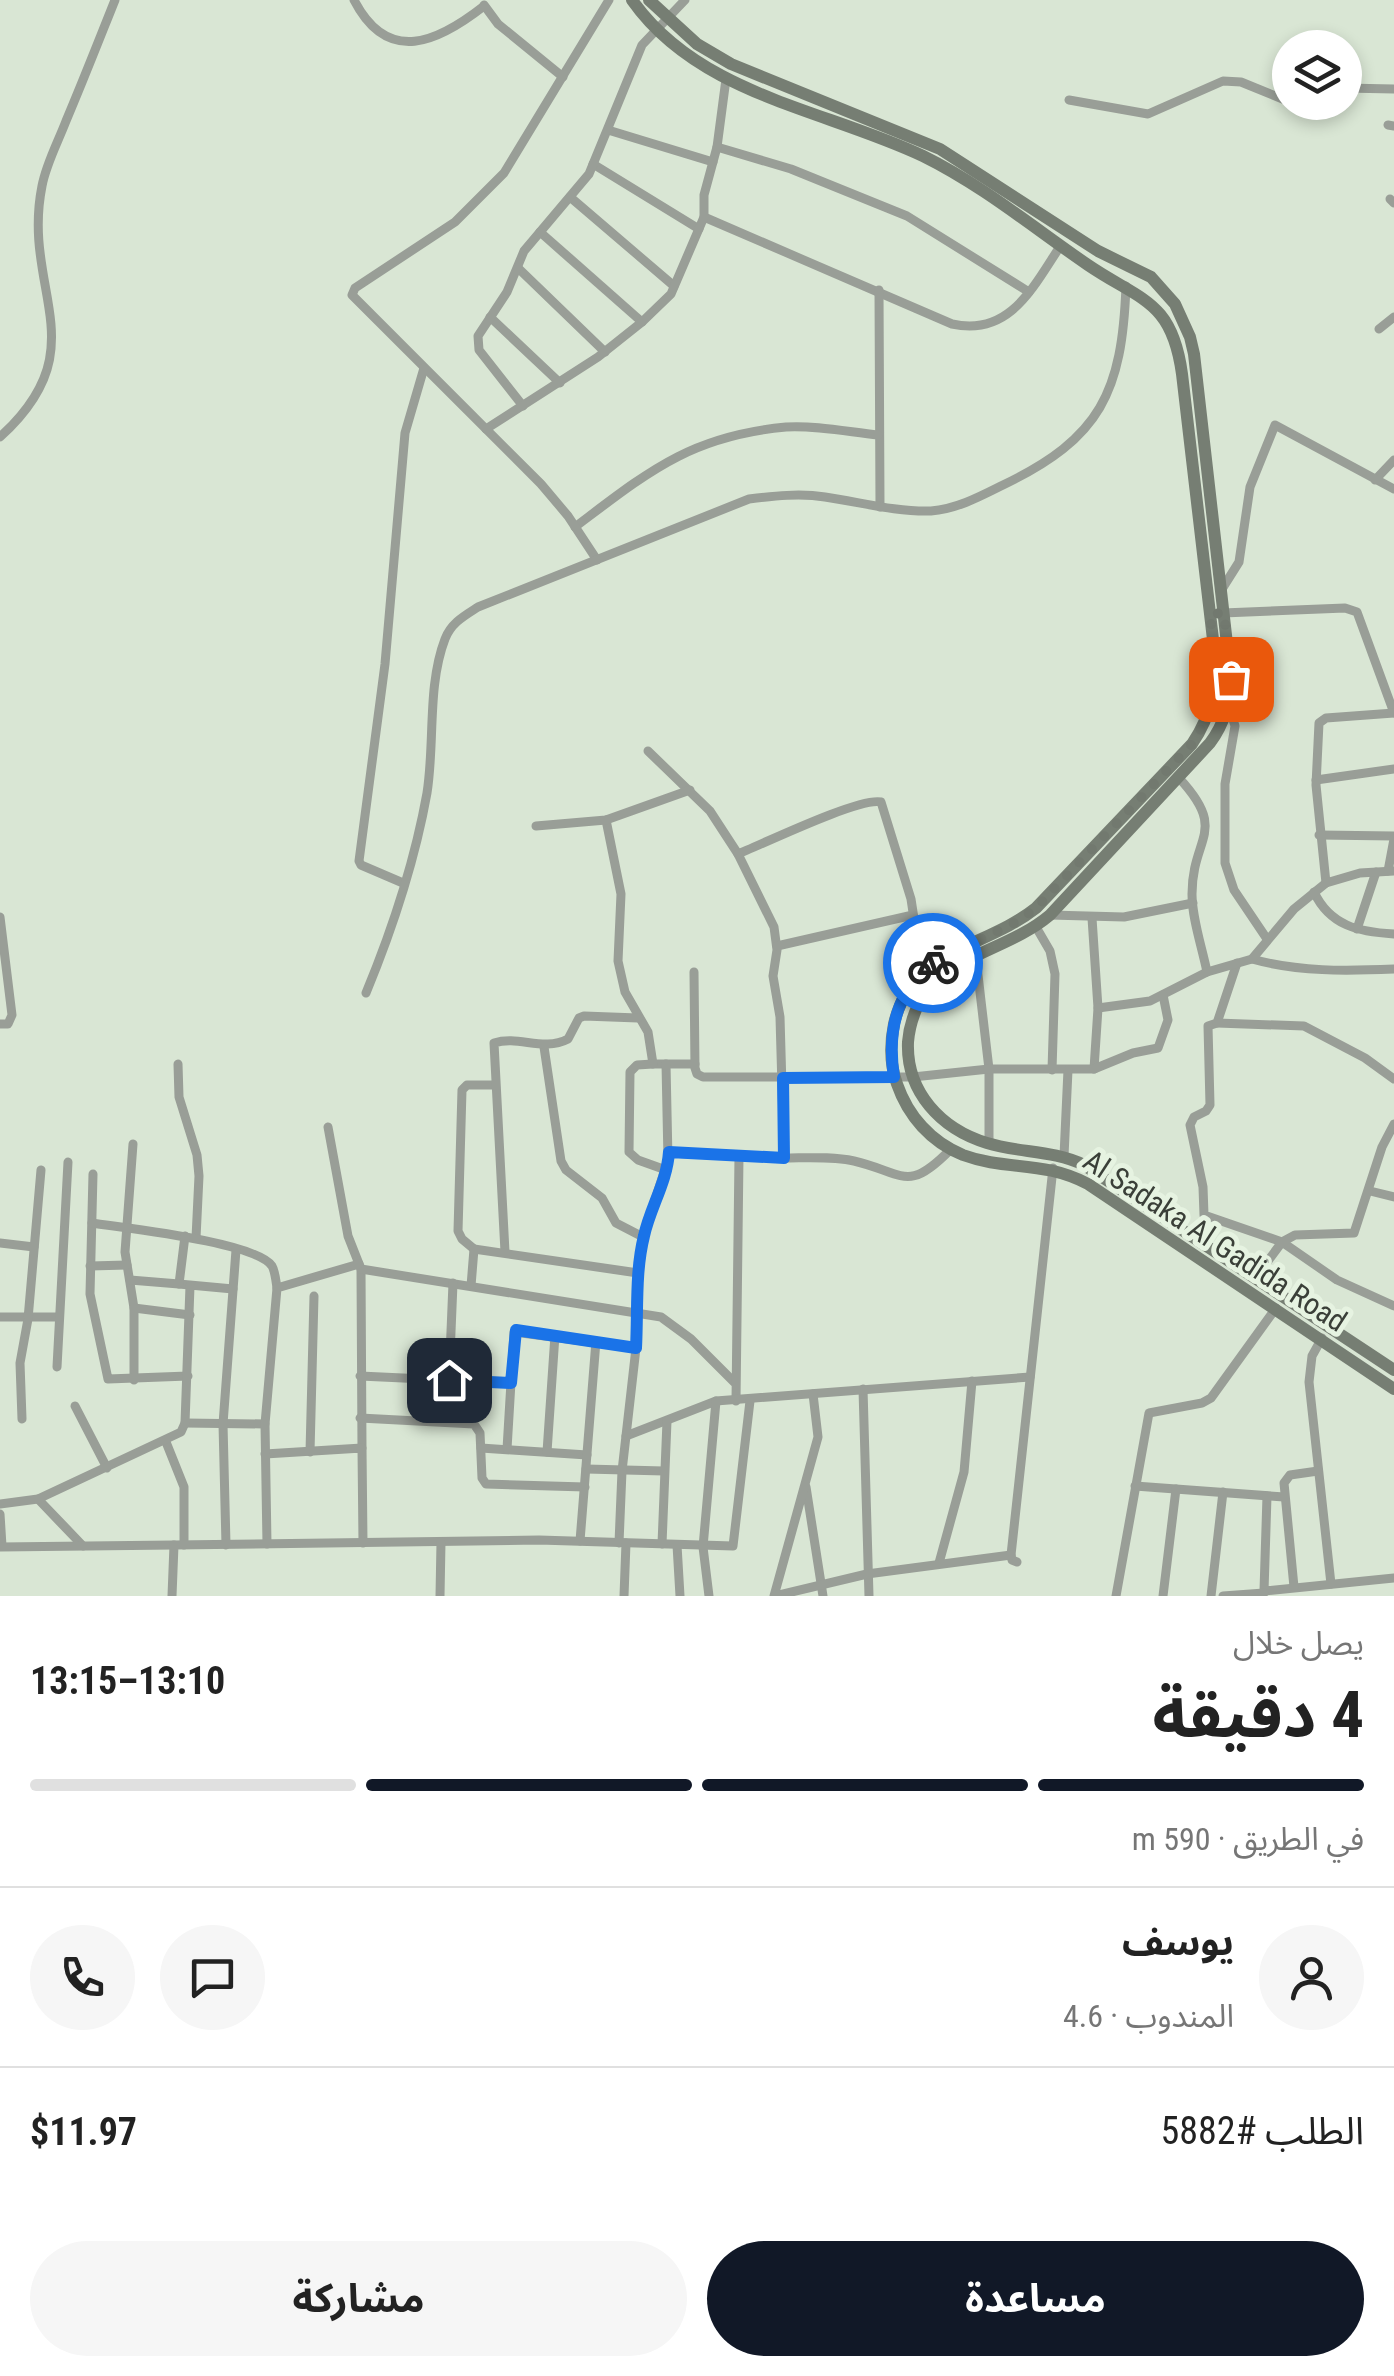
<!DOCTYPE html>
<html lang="ar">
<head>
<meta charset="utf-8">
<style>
	body { margin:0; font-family:"Roboto Condensed","Noto Sans Arabic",sans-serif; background:#f6f6f6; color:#222; direction:rtl; height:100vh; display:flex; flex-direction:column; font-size:38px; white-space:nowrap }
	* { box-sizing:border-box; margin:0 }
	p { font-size:32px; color:#767676 }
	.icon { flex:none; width:55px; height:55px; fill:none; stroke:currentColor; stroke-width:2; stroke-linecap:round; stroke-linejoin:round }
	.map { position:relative; height:1596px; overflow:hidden; direction:ltr }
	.panel { display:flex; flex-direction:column; background:#fff; flex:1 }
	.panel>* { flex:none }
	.tools { position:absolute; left:1272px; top:30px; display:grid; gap:20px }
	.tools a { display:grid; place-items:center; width:90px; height:90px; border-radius:50%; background:#fff; box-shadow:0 5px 15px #0003; font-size:50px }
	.pin { position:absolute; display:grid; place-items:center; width:85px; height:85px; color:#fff; margin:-42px; border-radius:20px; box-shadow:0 5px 15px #0006 }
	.courier { position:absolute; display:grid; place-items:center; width:100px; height:100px; margin:-50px; border:8px solid #1a73e8; border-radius:50%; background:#fff; color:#222; box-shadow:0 2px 12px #0007 }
	.headline em { font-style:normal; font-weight:700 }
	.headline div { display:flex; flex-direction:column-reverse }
	.headline { display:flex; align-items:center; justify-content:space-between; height:170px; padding:0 30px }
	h1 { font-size:65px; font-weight:700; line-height:75px }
	.bar { display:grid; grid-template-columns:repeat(4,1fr); gap:15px 10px; align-content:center; height:120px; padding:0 30px }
	.bar i { height:12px; border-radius:8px; background:#e0e0e0 }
	.bar .current { background:#111827 }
	.bar p { grid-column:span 4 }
	.line { display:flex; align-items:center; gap:25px; padding:0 30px; border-top:2px solid #e0e0e0 }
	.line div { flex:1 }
	.round { display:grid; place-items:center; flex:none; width:105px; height:105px; border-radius:52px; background:#f6f6f6 }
	.cta { display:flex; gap:20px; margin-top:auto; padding:20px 30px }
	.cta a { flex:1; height:115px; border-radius:60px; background:#111827; color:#fff; font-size:40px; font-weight:700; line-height:115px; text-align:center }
	.cta a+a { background:#f6f6f6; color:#222 }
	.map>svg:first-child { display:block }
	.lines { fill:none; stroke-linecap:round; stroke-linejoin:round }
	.street { stroke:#999e97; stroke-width:9 }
	.secondary { stroke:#767e73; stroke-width:12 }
	.done { stroke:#72796f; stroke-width:10; stroke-dasharray:0 18 }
	.route { stroke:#1a73e8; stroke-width:12 }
	.labels { text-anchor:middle; stroke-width:10; stroke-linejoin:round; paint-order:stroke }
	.street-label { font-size:30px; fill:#3a3f38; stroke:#e6f3e1 }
</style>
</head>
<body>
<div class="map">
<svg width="1394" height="1596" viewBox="0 0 1394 1596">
	<rect width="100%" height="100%" fill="#d9e6d4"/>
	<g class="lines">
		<g class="street">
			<path d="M 354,0 C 388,66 438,42 484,6"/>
			<path d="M 484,5 L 498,24 L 563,77"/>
			<path d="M 1345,88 L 1394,89"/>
			<path d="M 1069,100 L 1148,114 L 1223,81 L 1241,82 L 1290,102"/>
			<path d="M 1293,102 L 1325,112 L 1341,102"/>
			<path d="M 1388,125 L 1394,126"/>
			<path d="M 608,130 L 713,162"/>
			<path d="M 717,147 L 791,169 L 907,216 L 1029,292"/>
			<path d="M 593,164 L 699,229"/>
			<path d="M 570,197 L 674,286"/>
			<path d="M 1390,199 L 1394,203"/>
			<path d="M 704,217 L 952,324 C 1010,337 1033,287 1061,245"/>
			<path d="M 540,232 L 642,322"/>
			<path d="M 518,268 L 605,352"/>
			<path d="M 879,290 L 880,507"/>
			<path d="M 490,317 L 560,383"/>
			<path d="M 1379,329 L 1394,317"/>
			<path d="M 523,406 L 479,350 L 478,336 L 507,292 L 524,251 L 589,174 L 642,45 L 685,0"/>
			<path d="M 486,429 L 598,357 L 642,322 L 671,294 L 704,217 L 704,195 L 717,147 L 726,79"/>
			<path d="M 0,437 C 99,347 21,291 42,186 C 46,164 58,142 66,121 C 83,81 99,40 115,0"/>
			<path d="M 1375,480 L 1394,460"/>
			<path d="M 575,527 C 648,472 690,436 786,427 C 815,425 849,432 878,435"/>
			<path d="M 597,560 L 568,516 L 541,484 L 352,295 L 355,288 L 455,222 L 504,173 L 609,0"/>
			<path d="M 1222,589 L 1239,562 L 1250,487 L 1275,425 L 1394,489"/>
			<path d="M 1223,613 L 1345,608 L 1357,612 L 1394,713"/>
			<path d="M 1229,706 L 1235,726 L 1225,784 L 1225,863 L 1234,890 L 1267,939"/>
			<path d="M 648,751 L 710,811 L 738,854 L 774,927 L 777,950 L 773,976 L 780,1017 L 784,1158 L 669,1153"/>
			<path d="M 1179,778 C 1229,832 1192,836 1192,894 C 1192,919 1202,947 1207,972"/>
			<path d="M 1316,780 L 1394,769"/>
			<path d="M 606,820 L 621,894 L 618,961 L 625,992 L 648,1032 L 653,1064 L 695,1064"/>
			<path d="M 536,826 L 606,820 L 690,790"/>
			<path d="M 1319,835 L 1394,836"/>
			<path d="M 738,854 C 765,843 860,797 881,802 L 911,899 L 922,971"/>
			<path d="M 1388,871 L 1394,839"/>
			<path d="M 403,883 L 361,865 L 359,861 L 385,664 L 405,433 L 424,368"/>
			<path d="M 1326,883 L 1316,785 L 1319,723 L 1326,718 L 1394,713"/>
			<path d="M 1314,892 C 1330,926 1359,932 1394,934"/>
			<path d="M 1050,915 L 1124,917 L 1193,903"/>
			<path d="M 0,917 L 12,1015 L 8,1024 L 0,1024"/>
			<path d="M 1036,927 L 1050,951 L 1055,974 L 1052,1070"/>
			<path d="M 1357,929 L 1376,872"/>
			<path d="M 777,946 L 913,915"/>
			<path d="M 976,958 L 989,1069 L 989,1144"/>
			<path d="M 1252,959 C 1298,972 1346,971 1394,969"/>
			<path d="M 1237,963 L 1217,1023 L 1208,1026 L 1210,1105 L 1206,1111 L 1194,1117 L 1190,1125 L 1203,1187 L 1204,1215 L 1282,1242 L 1337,1280 L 1394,1306"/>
			<path d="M 694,972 L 695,1068 L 697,1074 L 703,1077 L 913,1077 L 989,1069 L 1094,1069 L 1098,1008 L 1092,918"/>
			<path d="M 366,993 C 392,930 415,860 427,793 C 435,743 427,686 445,639 C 451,623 464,616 478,607 L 749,499 C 774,496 800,493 825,497 C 860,502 895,512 931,511 C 957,509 981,496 1003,485 C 1101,438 1122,392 1126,286"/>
			<path d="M 1098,1008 L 1150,1001 L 1207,972 L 1252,959 L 1294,909 L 1326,883 L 1360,873 L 1394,871"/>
			<path d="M 1217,1023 L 1304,1026 L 1365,1058 L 1394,1079"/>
			<path d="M 544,1047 L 561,1161 L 566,1170 L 602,1198 L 616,1223 L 643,1237"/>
			<path d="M 178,1064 L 179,1097 L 197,1155 L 199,1176 L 196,1238"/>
			<path d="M 653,1064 L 637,1065 L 630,1072 L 629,1152 L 638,1160 L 666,1170"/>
			<path d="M 1094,1069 L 1133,1053 L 1158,1048 L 1168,1020 L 1163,995"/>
			<path d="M 328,1127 L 348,1236 L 361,1269 L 362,1448"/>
			<path d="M 133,1144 L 125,1252 L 134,1308 L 134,1380"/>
			<path d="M 1064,1156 L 1068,1070"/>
			<path d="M 784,1158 C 806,1158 832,1156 854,1161 C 905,1173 907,1194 951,1149"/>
			<path d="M 93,1174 L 90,1294 L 108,1379 L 188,1376"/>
			<path d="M 1370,1191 L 1394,1197"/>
			<path d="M 92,1223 C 123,1228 256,1242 272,1266 C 275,1271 276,1281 277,1288"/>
			<path d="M 185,1236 L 179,1284 L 233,1289"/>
			<path d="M 0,1243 L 34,1247"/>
			<path d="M 474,1249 L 462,1239 L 458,1231 L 462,1090 L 467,1085 L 495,1085"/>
			<path d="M 505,1252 L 494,1043 C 519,1035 543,1052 568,1039 L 579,1018 L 584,1016 L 638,1018"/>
			<path d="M 90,1266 L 127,1265"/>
			<path d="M 361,1269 L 661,1317 L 691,1339 L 734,1382"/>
			<path d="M 1256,1277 L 1282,1242 L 1295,1235 L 1354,1233 L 1382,1147 L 1394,1124"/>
			<path d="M 130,1280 L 179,1284"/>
			<path d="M 471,1286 L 474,1249 L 638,1273"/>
			<path d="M 134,1308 L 190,1315"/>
			<path d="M 0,1317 L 59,1317"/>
			<path d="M 1322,1338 L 1312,1356 L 1309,1382 L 1331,1584"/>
			<path d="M 57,1367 L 68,1162"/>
			<path d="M 360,1376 L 511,1383"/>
			<path d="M 449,1380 L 453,1283"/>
			<path d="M 863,1389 L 869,1596"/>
			<path d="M 736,1401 L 739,1156"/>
			<path d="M 75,1406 L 107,1468"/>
			<path d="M 360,1418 L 474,1424 L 480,1433 L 482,1478 L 486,1484 L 585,1487"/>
			<path d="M 22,1419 L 20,1363 L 28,1319 L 41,1170"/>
			<path d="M 185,1423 L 265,1424"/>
			<path d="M 626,1436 L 716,1401 L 1030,1377"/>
			<path d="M 166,1442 L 184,1487 L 184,1545"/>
			<path d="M 481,1448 L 587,1455"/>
			<path d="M 507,1449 L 514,1332 L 636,1348"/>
			<path d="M 310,1452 L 314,1296"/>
			<path d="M 547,1452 L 555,1335"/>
			<path d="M 265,1454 L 362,1448 L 363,1543"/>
			<path d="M 586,1469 L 664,1471"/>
			<path d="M 1135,1486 L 1284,1497"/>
			<path d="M 806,1487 L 823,1596"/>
			<path d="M 1267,1496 L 1264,1591 L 1394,1578"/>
			<path d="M 38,1499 L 83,1546"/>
			<path d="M 0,1504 L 38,1499 L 181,1432 L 185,1423 L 190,1286"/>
			<path d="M 0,1514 L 2,1546"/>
			<path d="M 580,1541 L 596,1341"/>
			<path d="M 619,1543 L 622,1471 L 636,1348 L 638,1273 L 643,1237 L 668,1160 L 666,1064"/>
			<path d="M 267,1544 L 265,1424 L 277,1288 L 359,1264"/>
			<path d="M 662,1544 L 667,1421"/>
			<path d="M 226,1545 L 223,1424 L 236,1250"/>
			<path d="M 677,1545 L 680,1596"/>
			<path d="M 0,1547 L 174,1545"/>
			<path d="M 1017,1562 L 1012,1560 L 1011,1555 L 1053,1168"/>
			<path d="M 939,1563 L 964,1472 L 972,1381"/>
			<path d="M 1294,1587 L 1284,1483 L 1290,1475 L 1318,1471"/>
			<path d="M 172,1596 L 174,1545 L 539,1540 L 733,1546 L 750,1401"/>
			<path d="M 440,1596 L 441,1542"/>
			<path d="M 624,1596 L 626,1543"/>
			<path d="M 709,1596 L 703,1547 L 716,1401"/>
			<path d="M 774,1596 L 818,1437 L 813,1394"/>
			<path d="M 775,1596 L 867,1574 L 1011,1555"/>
			<path d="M 1116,1596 L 1149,1413 L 1202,1403 L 1211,1398 L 1276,1308"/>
			<path d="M 1163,1596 L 1176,1489"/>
			<path d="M 1211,1596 L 1223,1492"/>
			<path d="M 1223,1596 L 1264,1593"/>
		</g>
		<g class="secondary">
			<path d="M 632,0 C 699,95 824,109 923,156 C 982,185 1034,228 1088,265 C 1141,301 1172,300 1182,374 L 1214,648 C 1217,684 1213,713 1192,744 L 1036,908 C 984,949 911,949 894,1024 C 890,1044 890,1065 897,1084 C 908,1116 931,1142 963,1155 C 1006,1171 1043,1160 1088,1184 L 1394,1389"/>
			<path d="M 649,0 L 697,44 L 731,64 L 940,149 L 1098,251 L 1151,277 L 1175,304 L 1190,337 L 1194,354 L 1231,679 C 1229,704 1225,723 1210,743 L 1050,915 C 1018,942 976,951 942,975 C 922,989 910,1018 908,1042 C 906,1092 941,1129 987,1143 C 1019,1153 1053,1150 1084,1165 L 1394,1370"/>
		</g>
	</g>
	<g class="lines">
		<path class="done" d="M 933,963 L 1018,921 L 1036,908 L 1192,744 C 1222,700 1215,664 1210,614 L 1224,613 L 1231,679"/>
		<path class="route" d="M 449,1380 L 511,1383 L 516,1330 L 636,1348 C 638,1311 635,1272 644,1236 C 650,1208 667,1182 669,1152 L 784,1158 L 783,1078 L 894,1077 C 887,1033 896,991 933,963"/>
	</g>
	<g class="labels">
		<g class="street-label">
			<text transform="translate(1215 1241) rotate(33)" y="10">Al Sadaka Al Gadida Road</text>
		</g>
	</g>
</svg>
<div class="tools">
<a><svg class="icon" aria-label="layers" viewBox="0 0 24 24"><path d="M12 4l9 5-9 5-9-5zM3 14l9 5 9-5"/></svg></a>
</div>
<div class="pin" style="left:1231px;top:679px;background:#ea580c"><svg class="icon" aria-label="bag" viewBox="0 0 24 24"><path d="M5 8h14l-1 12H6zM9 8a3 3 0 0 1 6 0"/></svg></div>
<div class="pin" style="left:449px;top:1380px;background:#1f2937"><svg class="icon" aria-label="home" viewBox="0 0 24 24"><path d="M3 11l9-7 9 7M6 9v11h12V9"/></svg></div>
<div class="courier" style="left:933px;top:963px"><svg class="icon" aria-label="bike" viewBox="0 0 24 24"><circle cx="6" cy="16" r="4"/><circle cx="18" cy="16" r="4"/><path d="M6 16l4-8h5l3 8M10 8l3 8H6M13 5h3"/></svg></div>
</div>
<section class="panel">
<div class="headline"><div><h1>4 دقيقة</h1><p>يصل خلال</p></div><em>13:10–13:15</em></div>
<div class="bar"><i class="current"></i><i class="current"></i><i class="current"></i><i></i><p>في الطريق · 590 m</p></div>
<div class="line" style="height:180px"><a class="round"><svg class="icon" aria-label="person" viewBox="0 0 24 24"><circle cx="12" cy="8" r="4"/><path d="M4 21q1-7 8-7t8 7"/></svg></a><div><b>يوسف</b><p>المندوب · 4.6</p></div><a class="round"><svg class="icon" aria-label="chat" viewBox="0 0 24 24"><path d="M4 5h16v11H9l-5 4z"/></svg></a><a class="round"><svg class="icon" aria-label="phone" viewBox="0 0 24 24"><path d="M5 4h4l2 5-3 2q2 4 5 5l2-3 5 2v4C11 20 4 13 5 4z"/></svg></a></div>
<div class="line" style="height:130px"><div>الطلب #5882</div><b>$11.97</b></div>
<div class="cta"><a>مساعدة</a><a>مشاركة</a></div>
</section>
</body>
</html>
